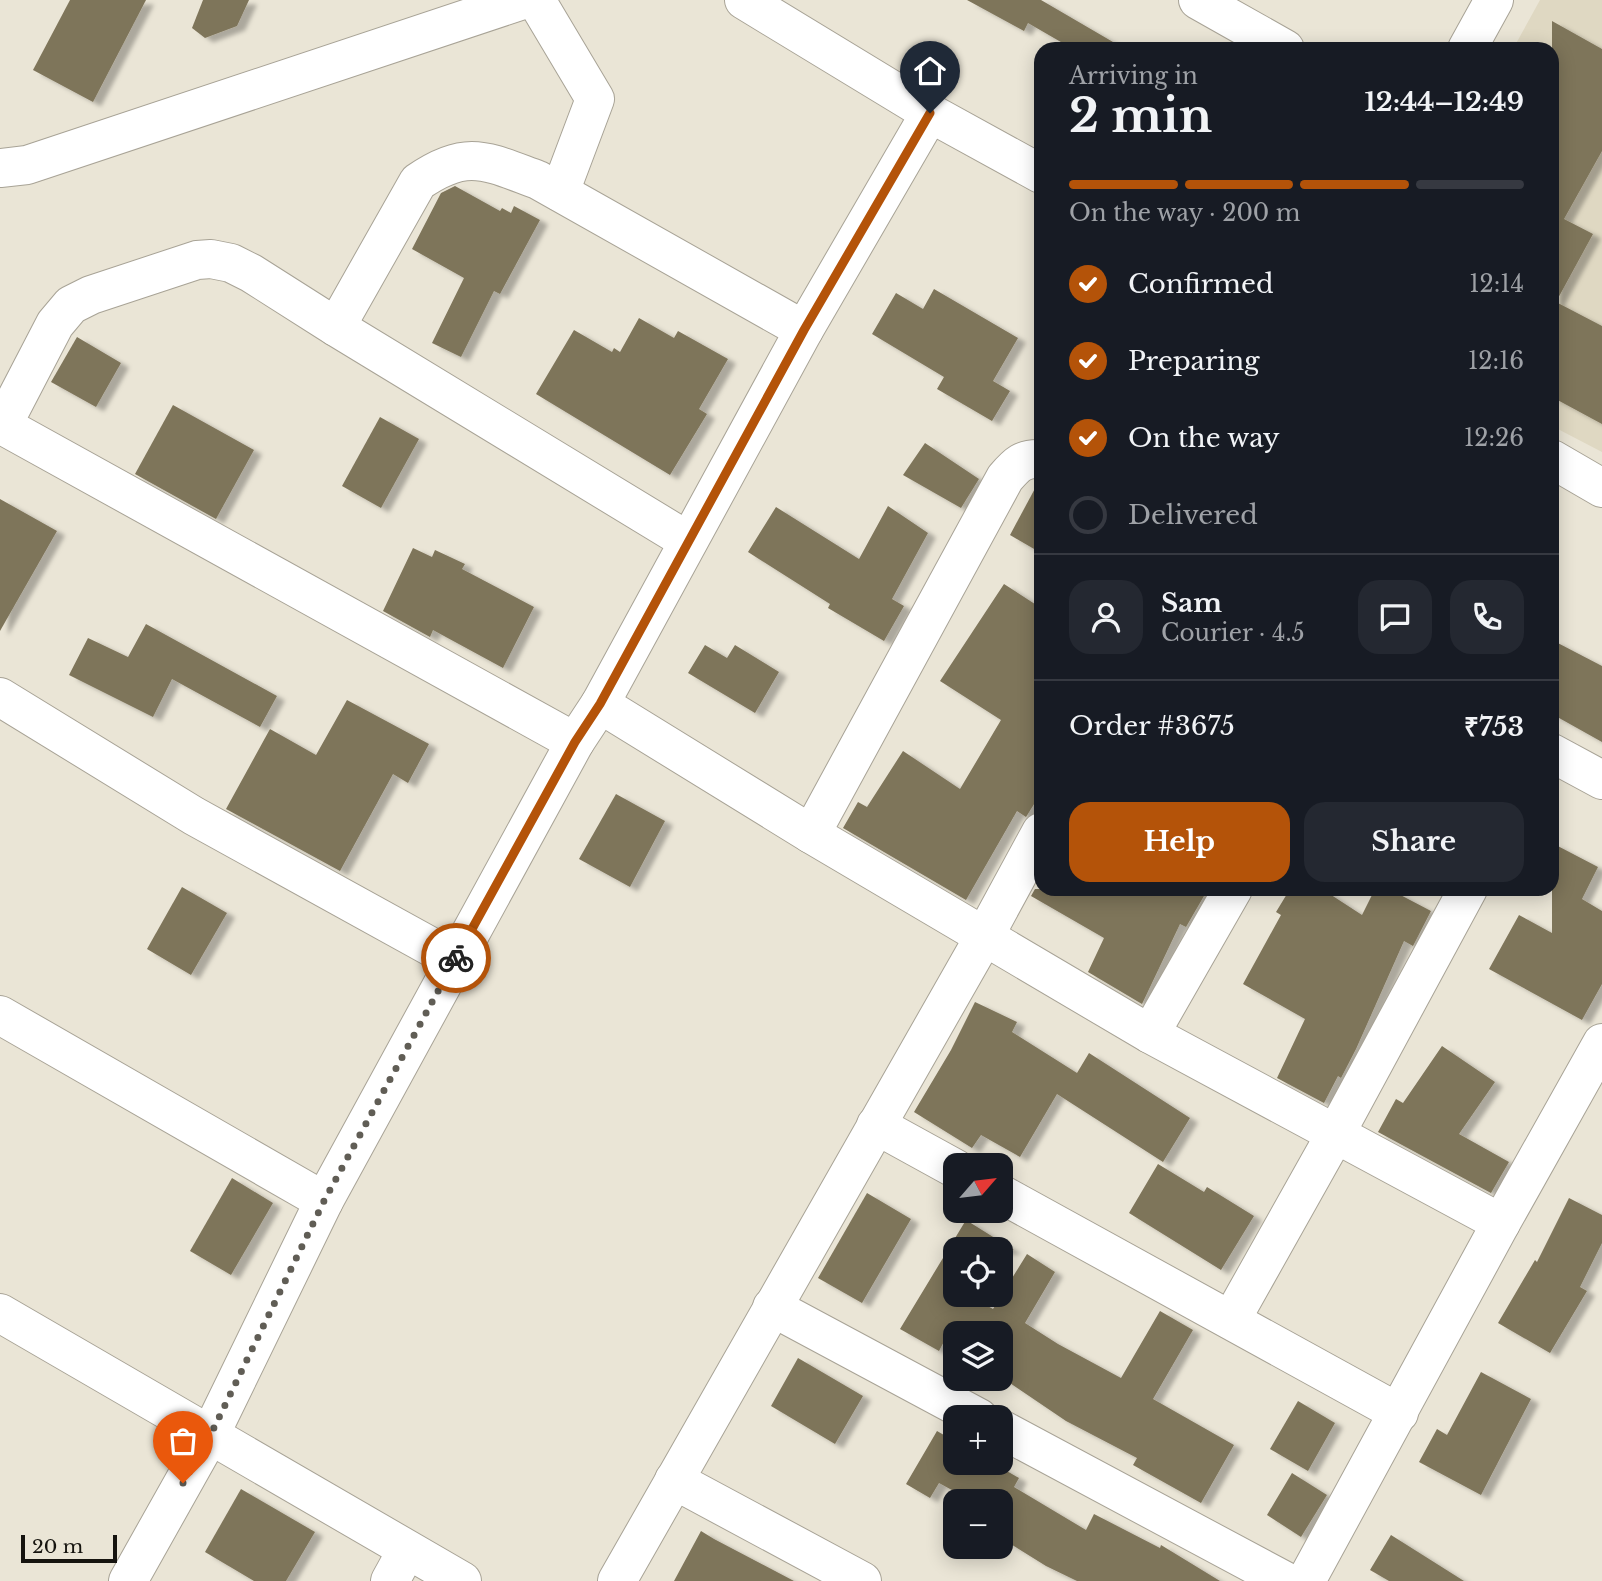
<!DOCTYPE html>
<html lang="en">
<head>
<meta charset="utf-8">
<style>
	body { margin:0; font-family:"Libre Baskerville",serif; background:#242831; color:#f1f3f6; height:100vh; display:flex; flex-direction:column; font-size:26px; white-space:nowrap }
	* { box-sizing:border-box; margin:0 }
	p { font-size:23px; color:#9ea1a6 }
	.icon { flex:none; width:38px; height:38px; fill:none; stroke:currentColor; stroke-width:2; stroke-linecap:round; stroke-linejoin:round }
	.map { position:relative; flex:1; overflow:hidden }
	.panel { position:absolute; left:1034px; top:42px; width:525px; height:854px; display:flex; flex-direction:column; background:#171b24; border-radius:21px; box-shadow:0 4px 18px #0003 }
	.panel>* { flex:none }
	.needle { width:46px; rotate:62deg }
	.controls { position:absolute; left:943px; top:1153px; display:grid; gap:14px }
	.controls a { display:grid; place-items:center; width:70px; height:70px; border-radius:14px; background:#171b24; box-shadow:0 4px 18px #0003; font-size:35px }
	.scale { position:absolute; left:21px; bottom:18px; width:96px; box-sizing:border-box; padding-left:7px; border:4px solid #16140f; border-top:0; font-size:19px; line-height:24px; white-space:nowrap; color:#16140f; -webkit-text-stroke:5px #eae5d6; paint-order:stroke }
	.pin { position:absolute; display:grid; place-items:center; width:60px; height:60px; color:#fff; margin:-72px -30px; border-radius:50% 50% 50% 0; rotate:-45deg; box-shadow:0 0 7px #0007 }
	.pin .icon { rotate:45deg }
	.courier { position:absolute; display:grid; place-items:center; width:70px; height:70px; margin:-35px; border:5px solid #b45309; border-radius:50%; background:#fff; color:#222; box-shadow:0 2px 9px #0007 }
	.summary em { font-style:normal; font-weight:800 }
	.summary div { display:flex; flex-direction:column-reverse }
	.summary { display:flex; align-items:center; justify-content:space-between; height:119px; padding:0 35px }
	h1 { font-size:46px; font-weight:800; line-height:52px }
	.bar { display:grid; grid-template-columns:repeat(4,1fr); gap:10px 7px; align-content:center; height:84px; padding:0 35px }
	.bar i { height:9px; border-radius:5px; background:#363941 }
	.bar .active { background:#b45309 }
	.bar p { grid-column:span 4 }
	.line { display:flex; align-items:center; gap:18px; padding:0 35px; border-top:2px solid #363941 }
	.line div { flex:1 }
	.round { display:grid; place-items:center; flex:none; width:74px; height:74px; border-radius:21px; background:#242831 }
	ol { padding:0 35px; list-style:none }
	li { display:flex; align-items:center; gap:21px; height:77px }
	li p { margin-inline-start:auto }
	li .icon { padding:7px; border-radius:50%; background:#b45309; color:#fff; stroke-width:4 }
	li:last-child { color:#9ea1a6 }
	li i { width:38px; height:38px; border:4px solid #363941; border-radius:50% }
	.action { display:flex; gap:14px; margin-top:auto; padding:14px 35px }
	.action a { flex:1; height:80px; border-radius:21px; background:#b45309; color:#fff; font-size:28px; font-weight:800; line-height:80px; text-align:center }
	.action a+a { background:#242831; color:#f1f3f6 }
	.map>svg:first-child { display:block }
	.built { fill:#dfd8c2 }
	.building { fill:#7e745a; filter:url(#shadow) }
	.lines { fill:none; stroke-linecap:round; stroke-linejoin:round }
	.minor-casing { stroke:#a8a396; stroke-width:40 }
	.minor { stroke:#fff; stroke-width:38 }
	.done { stroke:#605d55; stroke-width:7; stroke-dasharray:0 12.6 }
	.route { stroke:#b45309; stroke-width:9 }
</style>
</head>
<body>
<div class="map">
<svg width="1602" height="1581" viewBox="0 0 1602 1581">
	<defs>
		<filter id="shadow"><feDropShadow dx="8" dy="4.5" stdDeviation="2" flood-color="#0004"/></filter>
	</defs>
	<rect width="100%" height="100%" fill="#eae5d6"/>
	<path class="built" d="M 1540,0 L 1602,0 L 1602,452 L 1552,426 L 1552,49 L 1513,49 Z"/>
	<g class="building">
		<path d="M 70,0 L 146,0 L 93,102 L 33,70 Z"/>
		<path d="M 203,0 L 249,0 L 237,26 L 205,38 L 192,28 Z"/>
		<path d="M 967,0 L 1041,0 L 1125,49 L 1073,49 L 1028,23 L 1024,31 Z"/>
		<path d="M 1552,21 L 1602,49 L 1602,151 L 1564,219 L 1593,234 L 1556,302 L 1602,326 L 1602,424 L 1552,397 Z"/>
		<path d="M 455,186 L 500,211 L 502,208 L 511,213 L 514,206 L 540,220 L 500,294 L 494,291 L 461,357 L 432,343 L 464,278 L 412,249 L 441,193 Z"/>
		<path d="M 934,289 L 1018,338 L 993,381 L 1010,391 L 992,421 L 937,389 L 944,377 L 872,334 L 896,293 L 923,309 Z"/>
		<path d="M 639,318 L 674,338 L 678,331 L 728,359 L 699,409 L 707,414 L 670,475 L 536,394 L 574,330 L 612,352 L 614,348 L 620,352 Z"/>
		<path d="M 77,337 L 121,363 L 96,407 L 51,382 Z"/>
		<path d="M 173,405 L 254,450 L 216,519 L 135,474 Z"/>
		<path d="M 380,417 L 419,439 L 381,508 L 342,486 Z"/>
		<path d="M 925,443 L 979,479 L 961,508 L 903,475 Z"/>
		<path d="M 1039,481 L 1041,481 L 1041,553 L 1010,535 Z"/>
		<path d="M 0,499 L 57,531 L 0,631 Z"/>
		<path d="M 888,506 L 928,533 L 892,599 L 904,606 L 884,641 L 828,608 L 830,604 L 748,552 L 776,507 L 859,559 Z"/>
		<path d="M 413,548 L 432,557 L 435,550 L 465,564 L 462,569 L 534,607 L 503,668 L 433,630 L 430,637 L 383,611 Z"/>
		<path d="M 1004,584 L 1041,608 L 1041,793 L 1026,817 L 1017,811 L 966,900 L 843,828 L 858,802 L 867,807 L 903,751 L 960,789 L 1001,720 L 940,681 Z"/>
		<path d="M 146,624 L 277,696 L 260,727 L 172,679 L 153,717 L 69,675 L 88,638 L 128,657 Z"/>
		<path d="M 1552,640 L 1602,666 L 1602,742 L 1552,714 Z"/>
		<path d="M 705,645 L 727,658 L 735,645 L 779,672 L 755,713 L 688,673 Z"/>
		<path d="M 347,700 L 429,744 L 408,783 L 393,774 L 340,871 L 226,809 L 270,729 L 316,755 Z"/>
		<path d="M 616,794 L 665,821 L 630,887 L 579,859 Z"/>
		<path d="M 1552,843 L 1598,867 L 1582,899 L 1602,911 L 1602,984 L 1582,1020 L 1489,969 L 1519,915 L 1552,933 Z"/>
		<path d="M 182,887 L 227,913 L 191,975 L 147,949 Z"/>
		<path d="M 1035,889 L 1208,889 L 1186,927 L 1180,924 L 1142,1004 L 1088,972 L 1104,938 L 1031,896 Z"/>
		<path d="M 1290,889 L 1322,889 L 1362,915 L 1375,889 L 1389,889 L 1431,911 L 1413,946 L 1404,941 L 1356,1049 L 1341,1078 L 1338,1076 L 1324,1103 L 1277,1078 L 1305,1019 L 1243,984 L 1281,915 L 1276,912 Z"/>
		<path d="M 975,1002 L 1017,1022 L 1012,1032 L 1077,1073 L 1089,1053 L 1190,1118 L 1163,1162 L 1057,1094 L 1020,1157 L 981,1135 L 972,1148 L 914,1112 L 951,1050 Z"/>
		<path d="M 1442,1046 L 1495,1082 L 1459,1134 L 1509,1162 L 1491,1193 L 1378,1132 L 1396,1099 L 1403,1103 Z"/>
		<path d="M 1158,1164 L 1204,1192 L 1207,1187 L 1254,1216 L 1221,1270 L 1129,1213 Z"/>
		<path d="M 232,1178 L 273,1203 L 231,1275 L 190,1251 Z"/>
		<path d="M 867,1193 L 911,1219 L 862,1303 L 818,1278 Z"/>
		<path d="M 1569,1198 L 1602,1215 L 1602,1243 L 1580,1287 L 1587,1291 L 1550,1353 L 1498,1323 L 1535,1260 L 1537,1262 Z"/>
		<path d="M 966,1220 L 1014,1250 L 956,1250 L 956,1295 L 968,1295 L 993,1309 L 1027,1254 L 1055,1272 L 1025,1323 L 1058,1344 L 1121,1378 L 1160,1311 L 1193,1330 L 1153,1399 L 1234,1445 L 1201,1503 L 1133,1465 L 1137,1458 L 1066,1421 L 1001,1377 L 1001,1334 L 948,1334 L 939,1351 L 900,1329 Z"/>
		<path d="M 798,1358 L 863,1396 L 835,1444 L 771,1406 Z"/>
		<path d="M 1481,1372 L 1531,1399 L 1481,1495 L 1419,1462 L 1437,1429 L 1447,1435 Z"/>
		<path d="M 1298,1401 L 1335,1423 L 1308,1471 L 1270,1449 Z"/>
		<path d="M 937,1431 L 956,1442 L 956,1463 L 993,1463 L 1019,1478 L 1014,1487 L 1086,1530 L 1094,1514 L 1160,1548 L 1161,1545 L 1220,1581 L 1077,1581 L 1046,1566 L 1001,1538 L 1001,1502 L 974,1502 L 939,1483 L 930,1498 L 906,1484 Z"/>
		<path d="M 1292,1473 L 1327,1495 L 1301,1537 L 1267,1515 Z"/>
		<path d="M 241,1489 L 315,1532 L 286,1581 L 254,1581 L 205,1552 Z"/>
		<path d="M 701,1531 L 714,1539 L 794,1581 L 674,1581 Z"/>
		<path d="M 1391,1535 L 1464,1581 L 1389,1581 L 1370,1570 Z"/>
	</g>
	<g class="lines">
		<g class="minor-casing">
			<g id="minor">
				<path d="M 536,0 L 595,99 L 560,192"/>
				<path d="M 744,0 L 930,113 L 1041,174"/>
				<path d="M 1198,0 L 1285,49"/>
				<path d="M 1467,49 L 1494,0"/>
				<path d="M 0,168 L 27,165 L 523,0"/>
				<path d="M 336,327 L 418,182 C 467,148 486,161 538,180 L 804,330"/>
				<path d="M 0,424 L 575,742"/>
				<path d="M 2,426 L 55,324 L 71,305 L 91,295 L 197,260 L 211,259 L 231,263 L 251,273 L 336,327 L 688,541"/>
				<path d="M 1552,459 L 1602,488"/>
				<path d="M 0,697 L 194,816 L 455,960"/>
				<path d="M 600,704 L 811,834 L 1150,1034 L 1501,1223"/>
				<path d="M 1552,753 L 1602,780"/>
				<path d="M 811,834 L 1005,478 C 1017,464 1023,458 1041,459"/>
				<path d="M 0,1015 L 324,1201"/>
				<path d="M 1150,1034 L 1233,889"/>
				<path d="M 876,1125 L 956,1169"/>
				<path d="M 1001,1194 L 1399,1413"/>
				<path d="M 772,1307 L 979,1418"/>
				<path d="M 0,1313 L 462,1581"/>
				<path d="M 1231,1320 L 1336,1133 L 1468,889"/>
				<path d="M 1001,1429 L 1285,1581"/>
				<path d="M 674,1480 L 862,1581"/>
				<path d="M 128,1581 L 210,1435 L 324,1201 L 575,742 L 600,704 L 804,330 L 930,113"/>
				<path d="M 390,1581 L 407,1550"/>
				<path d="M 617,1581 L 984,937 L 1041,832"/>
				<path d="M 1306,1581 L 1501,1223 L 1602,1043"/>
			</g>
		</g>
		<use href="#minor" class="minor"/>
	</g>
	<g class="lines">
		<path class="done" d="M 183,1483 L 211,1434 L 324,1201 L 456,958"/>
		<path class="route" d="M 456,958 L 575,742 L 600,704 L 804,330 L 930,113"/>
	</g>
</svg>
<div class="controls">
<a><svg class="needle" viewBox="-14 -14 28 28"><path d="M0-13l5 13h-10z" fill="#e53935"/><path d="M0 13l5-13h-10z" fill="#9ea1a6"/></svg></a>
<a><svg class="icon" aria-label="locate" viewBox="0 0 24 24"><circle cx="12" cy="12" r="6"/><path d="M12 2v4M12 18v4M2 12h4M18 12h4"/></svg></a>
<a><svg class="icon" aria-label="layers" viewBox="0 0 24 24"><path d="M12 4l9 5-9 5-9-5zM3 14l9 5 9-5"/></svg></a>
<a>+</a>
<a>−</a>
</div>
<div class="scale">20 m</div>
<div class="pin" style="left:183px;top:1483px;background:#ea580c"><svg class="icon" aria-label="bag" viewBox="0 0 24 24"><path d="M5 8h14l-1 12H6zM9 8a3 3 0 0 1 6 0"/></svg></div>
<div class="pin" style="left:930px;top:113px;background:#1f2937"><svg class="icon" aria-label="home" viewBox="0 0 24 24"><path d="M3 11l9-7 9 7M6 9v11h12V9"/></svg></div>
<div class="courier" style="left:456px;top:958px"><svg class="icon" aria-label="bike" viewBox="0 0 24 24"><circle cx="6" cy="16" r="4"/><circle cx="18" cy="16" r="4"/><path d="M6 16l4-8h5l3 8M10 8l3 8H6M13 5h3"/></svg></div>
<section class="panel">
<div class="summary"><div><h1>2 min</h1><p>Arriving in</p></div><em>12:44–12:49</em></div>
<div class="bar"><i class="active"></i><i class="active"></i><i class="active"></i><i></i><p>On the way · 200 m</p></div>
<ol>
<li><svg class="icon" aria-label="check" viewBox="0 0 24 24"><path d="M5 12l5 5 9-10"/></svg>Confirmed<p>12:14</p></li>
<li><svg class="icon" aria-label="check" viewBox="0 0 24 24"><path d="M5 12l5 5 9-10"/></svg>Preparing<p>12:16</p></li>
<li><svg class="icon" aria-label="check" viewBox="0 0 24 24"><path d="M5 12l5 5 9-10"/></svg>On the way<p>12:26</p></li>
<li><i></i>Delivered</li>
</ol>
<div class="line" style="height:126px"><a class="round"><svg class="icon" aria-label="person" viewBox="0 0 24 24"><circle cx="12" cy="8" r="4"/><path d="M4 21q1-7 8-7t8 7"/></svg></a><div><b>Sam</b><p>Courier · 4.5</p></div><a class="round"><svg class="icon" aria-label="chat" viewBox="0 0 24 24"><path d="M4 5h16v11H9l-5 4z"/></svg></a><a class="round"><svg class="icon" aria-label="phone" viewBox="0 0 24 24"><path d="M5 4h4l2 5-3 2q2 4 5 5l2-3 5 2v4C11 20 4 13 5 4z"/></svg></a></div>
<div class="line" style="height:91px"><div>Order #3675</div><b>₹753</b></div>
<div class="action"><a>Help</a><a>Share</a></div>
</section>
</div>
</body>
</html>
